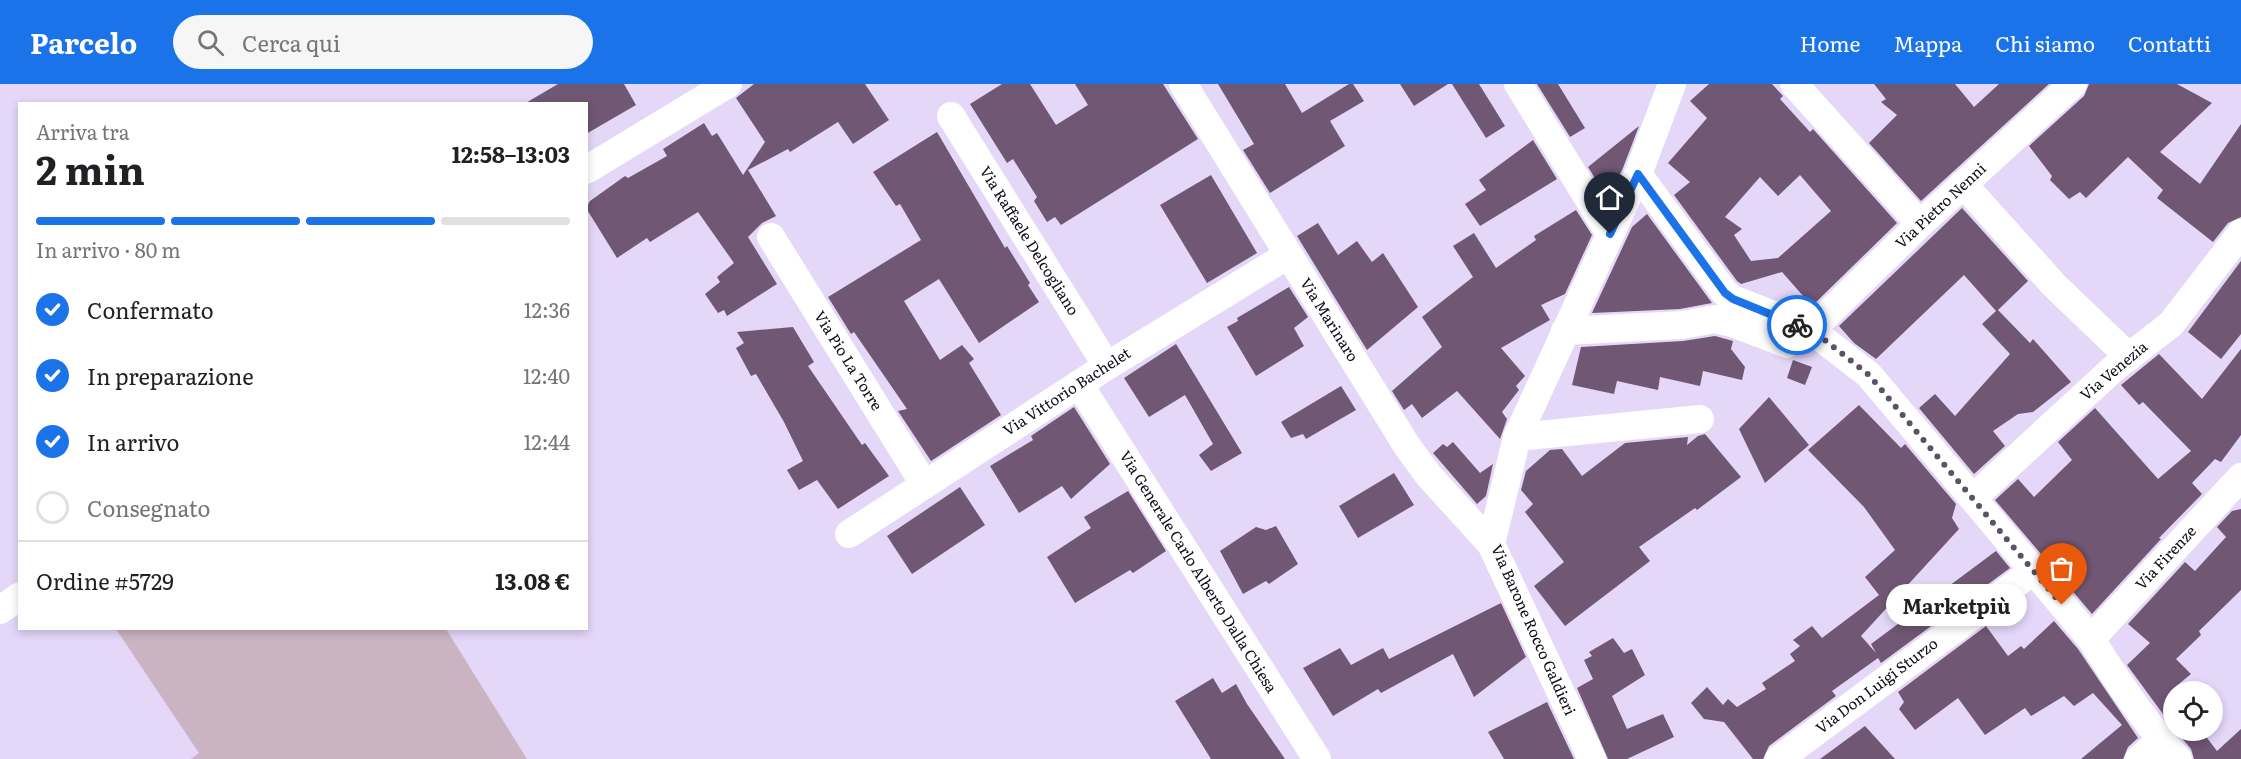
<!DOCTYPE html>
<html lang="it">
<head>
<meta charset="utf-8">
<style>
	body { margin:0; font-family:Literata,serif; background:#f6f6f6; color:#202124; height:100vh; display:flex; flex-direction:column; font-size:22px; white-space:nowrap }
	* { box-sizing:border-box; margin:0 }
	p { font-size:20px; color:#757577 }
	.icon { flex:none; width:33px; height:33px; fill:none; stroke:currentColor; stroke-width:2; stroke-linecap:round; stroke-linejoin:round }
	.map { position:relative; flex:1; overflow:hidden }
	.drawer { position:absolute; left:18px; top:18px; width:570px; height:528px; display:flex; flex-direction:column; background:#fff; border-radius:0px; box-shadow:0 3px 9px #0003 }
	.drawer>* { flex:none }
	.tools { position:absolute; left:2163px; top:597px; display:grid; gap:12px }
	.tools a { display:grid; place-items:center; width:60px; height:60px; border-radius:50%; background:#fff; box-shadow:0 3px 9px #0003; font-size:30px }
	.pin { position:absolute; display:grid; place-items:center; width:51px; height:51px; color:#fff; margin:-62px -26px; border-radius:50% 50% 50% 0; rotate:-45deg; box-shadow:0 0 6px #0007 }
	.pin .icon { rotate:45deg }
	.courier { position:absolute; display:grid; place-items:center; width:60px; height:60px; margin:-30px; border:4px solid #1a73e8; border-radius:50%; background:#fff; color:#222; box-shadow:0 2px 8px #0007 }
	.bubble { position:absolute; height:42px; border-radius:21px; background:#fff; box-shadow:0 3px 9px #0003; font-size:20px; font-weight:700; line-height:42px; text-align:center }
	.head em { font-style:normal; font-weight:700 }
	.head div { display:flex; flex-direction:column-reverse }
	.head { display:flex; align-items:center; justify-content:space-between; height:102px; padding:0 18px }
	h1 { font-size:39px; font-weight:700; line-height:45px }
	.bar { display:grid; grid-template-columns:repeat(4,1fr); gap:9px 6px; align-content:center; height:72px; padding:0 18px }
	.bar i { height:8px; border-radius:4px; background:#e0e0e0 }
	.bar .selected { background:#1a73e8 }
	.bar p { grid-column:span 4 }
	.line { display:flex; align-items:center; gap:15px; padding:0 18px; border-top:2px solid #e0e0e0 }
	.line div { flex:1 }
	ol { padding:0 18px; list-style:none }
	li { display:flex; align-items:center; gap:18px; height:66px }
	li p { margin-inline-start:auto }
	li .icon { padding:6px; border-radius:50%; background:#1a73e8; color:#fff; stroke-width:4 }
	li:last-child { color:#757577 }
	li i { width:33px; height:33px; border:3px solid #e0e0e0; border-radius:50% }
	header { display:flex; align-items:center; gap:36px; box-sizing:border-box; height:84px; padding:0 30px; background:#1a73e8; color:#fff }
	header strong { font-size:28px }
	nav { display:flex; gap:33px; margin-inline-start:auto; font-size:21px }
	.search { width:420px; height:54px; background:#f6f6f6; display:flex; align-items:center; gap:15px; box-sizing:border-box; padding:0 21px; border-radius:33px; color:#757577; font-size:22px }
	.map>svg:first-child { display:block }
	.green { fill:#cbb4c2 }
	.building { fill:#705774; fill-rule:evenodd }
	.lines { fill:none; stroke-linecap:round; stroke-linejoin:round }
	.minor { stroke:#fff; stroke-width:28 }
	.done { stroke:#5a5265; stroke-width:6; stroke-dasharray:0 10.8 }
	.route { stroke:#1a73e8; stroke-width:8 }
	.labels { text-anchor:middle; stroke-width:4.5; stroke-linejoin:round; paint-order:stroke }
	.street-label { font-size:15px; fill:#0f0b16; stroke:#fff }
</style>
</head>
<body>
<header>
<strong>Parcelo</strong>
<div class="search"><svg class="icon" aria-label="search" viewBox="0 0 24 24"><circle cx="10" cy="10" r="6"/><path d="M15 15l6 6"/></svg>Cerca qui</div>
<nav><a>Home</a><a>Mappa</a><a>Chi siamo</a><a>Contatti</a></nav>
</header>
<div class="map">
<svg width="2241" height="675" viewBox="0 0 2241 675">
	<rect width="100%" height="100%" fill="#e4d7f8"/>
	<path class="green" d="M 116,545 L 446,545 L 527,675 L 191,675 L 199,669 Z"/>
	<g class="building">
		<path d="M 558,0 L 624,0 L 636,21 L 586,50 L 586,20 L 524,20 Z"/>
		<path d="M 754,0 L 865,0 L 889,36 L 853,60 L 838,38 L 790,68 L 788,65 L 748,86 L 776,132 L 762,139 L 748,153 L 777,200 L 727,232 L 724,226 L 718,229 L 705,210 L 720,198 L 717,193 L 734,179 L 698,128 L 650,158 L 647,154 L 617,174 L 586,124 L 590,117 L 625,92 L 628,94 L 667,72 L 663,65 L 704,39 L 712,52 L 717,49 L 743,91 L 765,58 L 736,14 Z"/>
		<path d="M 1002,0 L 1030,0 L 1056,41 L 1088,21 L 1075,0 L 1163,0 L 1198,55 L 1061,141 L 1055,133 L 1047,138 L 1034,117 L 1037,113 L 1013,75 L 1007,79 L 970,20 Z"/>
		<path d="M 1218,0 L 1285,0 L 1302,29 L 1349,0 L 1353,0 L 1364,17 L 1330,37 L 1345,62 L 1270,109 L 1243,66 L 1254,60 Z"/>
		<path d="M 1400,0 L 1448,0 L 1414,22 Z"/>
		<path d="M 1452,0 L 1479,0 L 1505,42 L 1486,54 Z"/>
		<path d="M 1537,0 L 1558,0 L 1585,44 L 1570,53 Z"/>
		<path d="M 1709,0 L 1772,0 L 1783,12 L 1780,15 L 1810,48 L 1813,45 L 1897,139 L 1812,222 L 1782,188 L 1741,200 L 1737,197 L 1674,111 L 1690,98 L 1668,79 L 1707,34 L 1690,17 ZM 1800,91 L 1831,127 L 1778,174 L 1751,177 L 1734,151 L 1742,145 L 1725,133 L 1760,93 L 1778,112 Z"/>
		<path d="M 1874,0 L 1955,0 L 1974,23 L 1999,0 L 2049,0 L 1921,117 L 1869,59 L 1897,31 L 1881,18 L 1886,15 Z"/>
		<path d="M 2089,0 L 2177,0 L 2212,19 L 2160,68 L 2200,100 L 2241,40 L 2241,133 L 2228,139 L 2213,158 L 2157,114 L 2163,106 L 2128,73 L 2086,114 L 2080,108 L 2069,115 L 2050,96 L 2052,92 L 2029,62 L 2084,12 Z"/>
		<path d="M 1639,42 L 1623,84 L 1608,115 L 1588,83 Z"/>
		<path d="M 937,48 L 1005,164 L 1007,162 L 1030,199 L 1028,201 L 1039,218 L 979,259 L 939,195 L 904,217 L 940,276 L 962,261 L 974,275 L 969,279 L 1001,331 L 931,377 L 898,327 L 907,325 L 854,248 L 851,250 L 828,213 L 921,156 L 900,120 L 896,122 L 873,88 Z"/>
		<path d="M 1533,56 L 1557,95 L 1480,142 L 1465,120 L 1486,106 L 1479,96 Z"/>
		<path d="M 1211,91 L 1257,169 L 1207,199 L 1160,121 Z"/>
		<path d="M 1962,124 L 2028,197 L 1998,226 L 2030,259 L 2033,255 L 2071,298 L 2033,328 L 2018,330 L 1993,347 L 2005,362 L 1974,390 L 1919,324 L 1935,310 L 1955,332 L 2010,270 L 1982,240 L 1996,227 L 1964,191 L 1876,275 L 1854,259 L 1839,242 Z"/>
		<path d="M 1576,126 L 1592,151 L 1565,210 L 1541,221 L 1550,236 L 1501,264 L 1525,292 L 1516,302 L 1519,306 L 1502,328 L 1507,335 L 1500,355 L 1457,307 L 1422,334 L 1412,320 L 1404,326 L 1392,307 L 1442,263 L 1422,233 L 1473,193 L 1453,162 L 1474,149 L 1496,184 L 1536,156 L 1534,152 Z"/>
		<path d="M 1647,130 L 1712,219 L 1680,225 L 1592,229 L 1632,143 Z"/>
		<path d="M 1318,139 L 1338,171 L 1357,157 L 1372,178 L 1383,169 L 1418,223 L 1367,266 L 1297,152 Z"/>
		<path d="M 2241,177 L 2241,250 L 2221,275 L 2188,248 Z"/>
		<path d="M 1289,203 L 1308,233 L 1294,244 L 1304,262 L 1256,292 L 1227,243 L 1238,237 L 1237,234 Z"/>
		<path d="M 793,243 L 814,278 L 808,282 L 862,361 L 865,359 L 889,392 L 838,425 L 817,396 L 799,406 L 787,386 L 803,377 L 784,338 L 756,290 L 751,292 L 736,264 L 744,259 L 737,248 Z"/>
		<path d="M 1715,252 L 1733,257 L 1731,265 L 1745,283 L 1742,296 L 1703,287 L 1700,302 L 1660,293 L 1658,306 L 1617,297 L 1614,310 L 1572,301 L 1581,263 L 1683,257 Z"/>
		<path d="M 1176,260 L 1242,369 L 1211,387 L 1199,371 L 1213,360 L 1185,311 L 1149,333 L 1124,294 Z"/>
		<path d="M 2241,265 L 2241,351 L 2221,378 L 2215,375 L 2192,399 L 2202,410 L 2159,454 L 2161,455 L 2092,530 L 1995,416 L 2018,395 L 2034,413 L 2072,376 L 2058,358 L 2095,324 L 2158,395 L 2191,367 L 2143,318 L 2139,321 L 2121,301 L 2159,270 L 2202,315 Z"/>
		<path d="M 1793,276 L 1812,283 L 1805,301 L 1787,294 Z"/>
		<path d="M 1341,302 L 1356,326 L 1306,355 L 1303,350 L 1291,354 L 1281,338 Z"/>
		<path d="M 1769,313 L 1809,361 L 1765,399 L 1739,345 Z"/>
		<path d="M 1859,321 L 1901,364 L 1905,360 L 1956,420 L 1952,434 L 1959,445 L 1861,552 L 1876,569 L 1871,560 L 1996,467 L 2010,484 L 1881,579 L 1878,574 L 1832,607 L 1836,612 L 1769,662 L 1763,675 L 1753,675 L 1724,638 L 1704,635 L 1691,619 L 1707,603 L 1723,621 L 1728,615 L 1737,623 L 1766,605 L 1762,599 L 1795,577 L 1790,570 L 1800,562 L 1793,556 L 1812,542 L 1822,554 L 1879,511 L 1865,493 L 1895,466 L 1864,423 L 1808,366 Z"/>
		<path d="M 1074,323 L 1110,380 L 1071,415 L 1062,402 L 1019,429 L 990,382 L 1033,356 L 1031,352 Z"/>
		<path d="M 1705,350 L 1741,393 L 1697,426 L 1695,424 L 1639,463 L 1650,477 L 1565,542 L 1534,502 L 1564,478 L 1525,428 L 1533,420 L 1521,406 L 1526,387 L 1550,366 L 1562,365 L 1582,392 L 1625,359 L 1688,353 L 1687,361 L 1698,352 Z"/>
		<path d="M 1453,358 L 1480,389 L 1493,380 L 1486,412 L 1477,420 L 1433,369 L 1443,360 L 1447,363 Z"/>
		<path d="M 1394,389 L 1414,421 L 1358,454 L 1339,422 Z"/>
		<path d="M 960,403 L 985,441 L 912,490 L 887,452 Z"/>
		<path d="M 1128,407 L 1166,467 L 1133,489 L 1130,486 L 1075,519 L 1047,473 L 1091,444 L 1084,433 Z"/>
		<path d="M 2241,425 L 2241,506 L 2199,547 L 2201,551 L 2176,575 L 2191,590 L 2174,604 L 2174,645 L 2127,581 L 2150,559 L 2128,540 L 2185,478 L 2195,487 L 2226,453 L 2217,443 L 2232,427 Z"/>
		<path d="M 1276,442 L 1298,480 L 1269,500 L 1266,497 L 1243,510 L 1220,467 L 1256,443 L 1266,446 Z"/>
		<path d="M 1501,519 L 1526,573 L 1474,613 L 1453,570 L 1381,609 L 1378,605 L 1333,632 L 1303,584 L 1340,564 L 1351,581 L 1383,564 L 1389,575 Z"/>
		<path d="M 2054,537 L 2078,565 L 2138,654 L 2128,663 L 2123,675 L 2081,675 L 2122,641 L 2093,609 L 2074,622 L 2064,612 L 2031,632 L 2025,624 L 1985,651 L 1958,614 L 1915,646 L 1899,625 L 1904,618 L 1898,608 L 1986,542 L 2008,572 L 2021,562 L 2024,565 Z"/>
		<path d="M 1613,554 L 1624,569 L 1632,565 L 1645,591 L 1612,612 L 1627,645 L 1663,630 L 1674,653 L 1627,675 L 1608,675 L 1577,604 L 1593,595 L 1584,576 L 1592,572 L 1589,568 Z"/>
		<path d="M 1213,594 L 1222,609 L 1236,600 L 1247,620 L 1285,675 L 1211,675 L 1175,617 Z"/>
		<path d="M 1547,618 L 1574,675 L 1504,675 L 1488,648 Z"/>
		<path d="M 1865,642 L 1895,675 L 1820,675 Z"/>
		<path d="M 2241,645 L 2241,675 L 2194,675 L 2191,665 L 2175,646 L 2201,646 L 2217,667 Z"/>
	</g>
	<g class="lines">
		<g class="minor">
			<path d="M 1183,0 L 1407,362 L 1429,392 L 1491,460"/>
			<path d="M 1518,0 L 1610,150"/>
			<path d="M 1794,0 L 1920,140"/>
			<path d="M 951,32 L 1107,282"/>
			<path d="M 586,86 L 728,0"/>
			<path d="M 1638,90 L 1725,209 L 1733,215 L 1811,246 L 1869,291 L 2091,555 C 2117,597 2145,639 2178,675"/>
			<path d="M 1963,100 L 2054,201 L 2129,273"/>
			<path d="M 771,153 L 924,400"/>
			<path d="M 1565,247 L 1682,241 L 1715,235 L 1732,239 L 1787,260 L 1811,246 L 1920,140 L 2073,0"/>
			<path d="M 1079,300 L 1317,675"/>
			<path d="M 1517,353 L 1700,335"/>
			<path d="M 1973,414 L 2113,285 L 2171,240 L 2241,149"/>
			<path d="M 849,450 L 1107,282 L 1288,171"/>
			<path d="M 0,526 L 20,512"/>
			<path d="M 2091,555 L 2241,393"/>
			<path d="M 1592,675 L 1491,460 L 1517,353 L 1638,90 L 1672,0"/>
			<path d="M 1779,675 L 2033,487"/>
			<path d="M 2139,675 L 2161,656"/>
		</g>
	</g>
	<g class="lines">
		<path class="done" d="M 1797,241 L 1821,253 L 1869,291 L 2062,521"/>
		<path class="route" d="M 1610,150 L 1638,90 L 1725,209 L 1733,215 L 1797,241"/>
	</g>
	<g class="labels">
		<g class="street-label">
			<text transform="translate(1941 122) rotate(-43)" y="5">Via Pietro Nenni</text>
			<text transform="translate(1029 157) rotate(58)" y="5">Via Raffaele Delcogliano</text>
			<text transform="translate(1329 236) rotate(58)" y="5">Via Marinaro</text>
			<text transform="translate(848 277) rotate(58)" y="5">Via Pio La Torre</text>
			<text transform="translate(2114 287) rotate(-40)" y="5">Via Venezia</text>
			<text transform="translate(1067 308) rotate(-33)" y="5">Via Vittorio Bachelet</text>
			<text transform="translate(2166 474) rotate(-47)" y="5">Via Firenze</text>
			<text transform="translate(1198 488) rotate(58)" y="5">Via Generale Carlo Alberto Dalla Chiesa</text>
			<text transform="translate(1533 546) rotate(66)" y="5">Via Barone Rocco Galdieri</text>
			<text transform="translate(1877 602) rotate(-37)" y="5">Via Don Luigi Sturzo</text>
		</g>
	</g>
</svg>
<div class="tools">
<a><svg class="icon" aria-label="locate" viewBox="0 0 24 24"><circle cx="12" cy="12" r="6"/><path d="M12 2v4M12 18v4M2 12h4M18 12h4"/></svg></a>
</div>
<div class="pin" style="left:2062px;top:521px;background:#ea580c"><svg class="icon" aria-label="bag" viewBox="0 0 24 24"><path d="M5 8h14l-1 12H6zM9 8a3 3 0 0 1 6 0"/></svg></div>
<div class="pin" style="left:1610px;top:150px;background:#1f2937"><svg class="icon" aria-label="home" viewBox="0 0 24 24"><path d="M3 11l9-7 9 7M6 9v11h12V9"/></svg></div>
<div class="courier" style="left:1797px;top:241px"><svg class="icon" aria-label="bike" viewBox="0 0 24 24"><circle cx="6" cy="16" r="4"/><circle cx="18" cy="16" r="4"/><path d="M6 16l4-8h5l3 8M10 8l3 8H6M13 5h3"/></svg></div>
<div class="bubble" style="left:1886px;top:500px;width:141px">Marketpiù</div>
<section class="drawer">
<div class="head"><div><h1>2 min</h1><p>Arriva tra</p></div><em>12:58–13:03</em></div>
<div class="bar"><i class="selected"></i><i class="selected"></i><i class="selected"></i><i></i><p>In arrivo · 80 m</p></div>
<ol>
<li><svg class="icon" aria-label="check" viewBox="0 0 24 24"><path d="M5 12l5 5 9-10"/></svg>Confermato<p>12:36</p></li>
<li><svg class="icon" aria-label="check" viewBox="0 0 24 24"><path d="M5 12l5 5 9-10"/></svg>In preparazione<p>12:40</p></li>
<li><svg class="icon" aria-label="check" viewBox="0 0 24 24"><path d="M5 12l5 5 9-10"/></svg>In arrivo<p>12:44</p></li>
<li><i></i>Consegnato</li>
</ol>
<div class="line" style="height:78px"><div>Ordine #5729</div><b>13.08 €</b></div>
</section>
</div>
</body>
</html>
